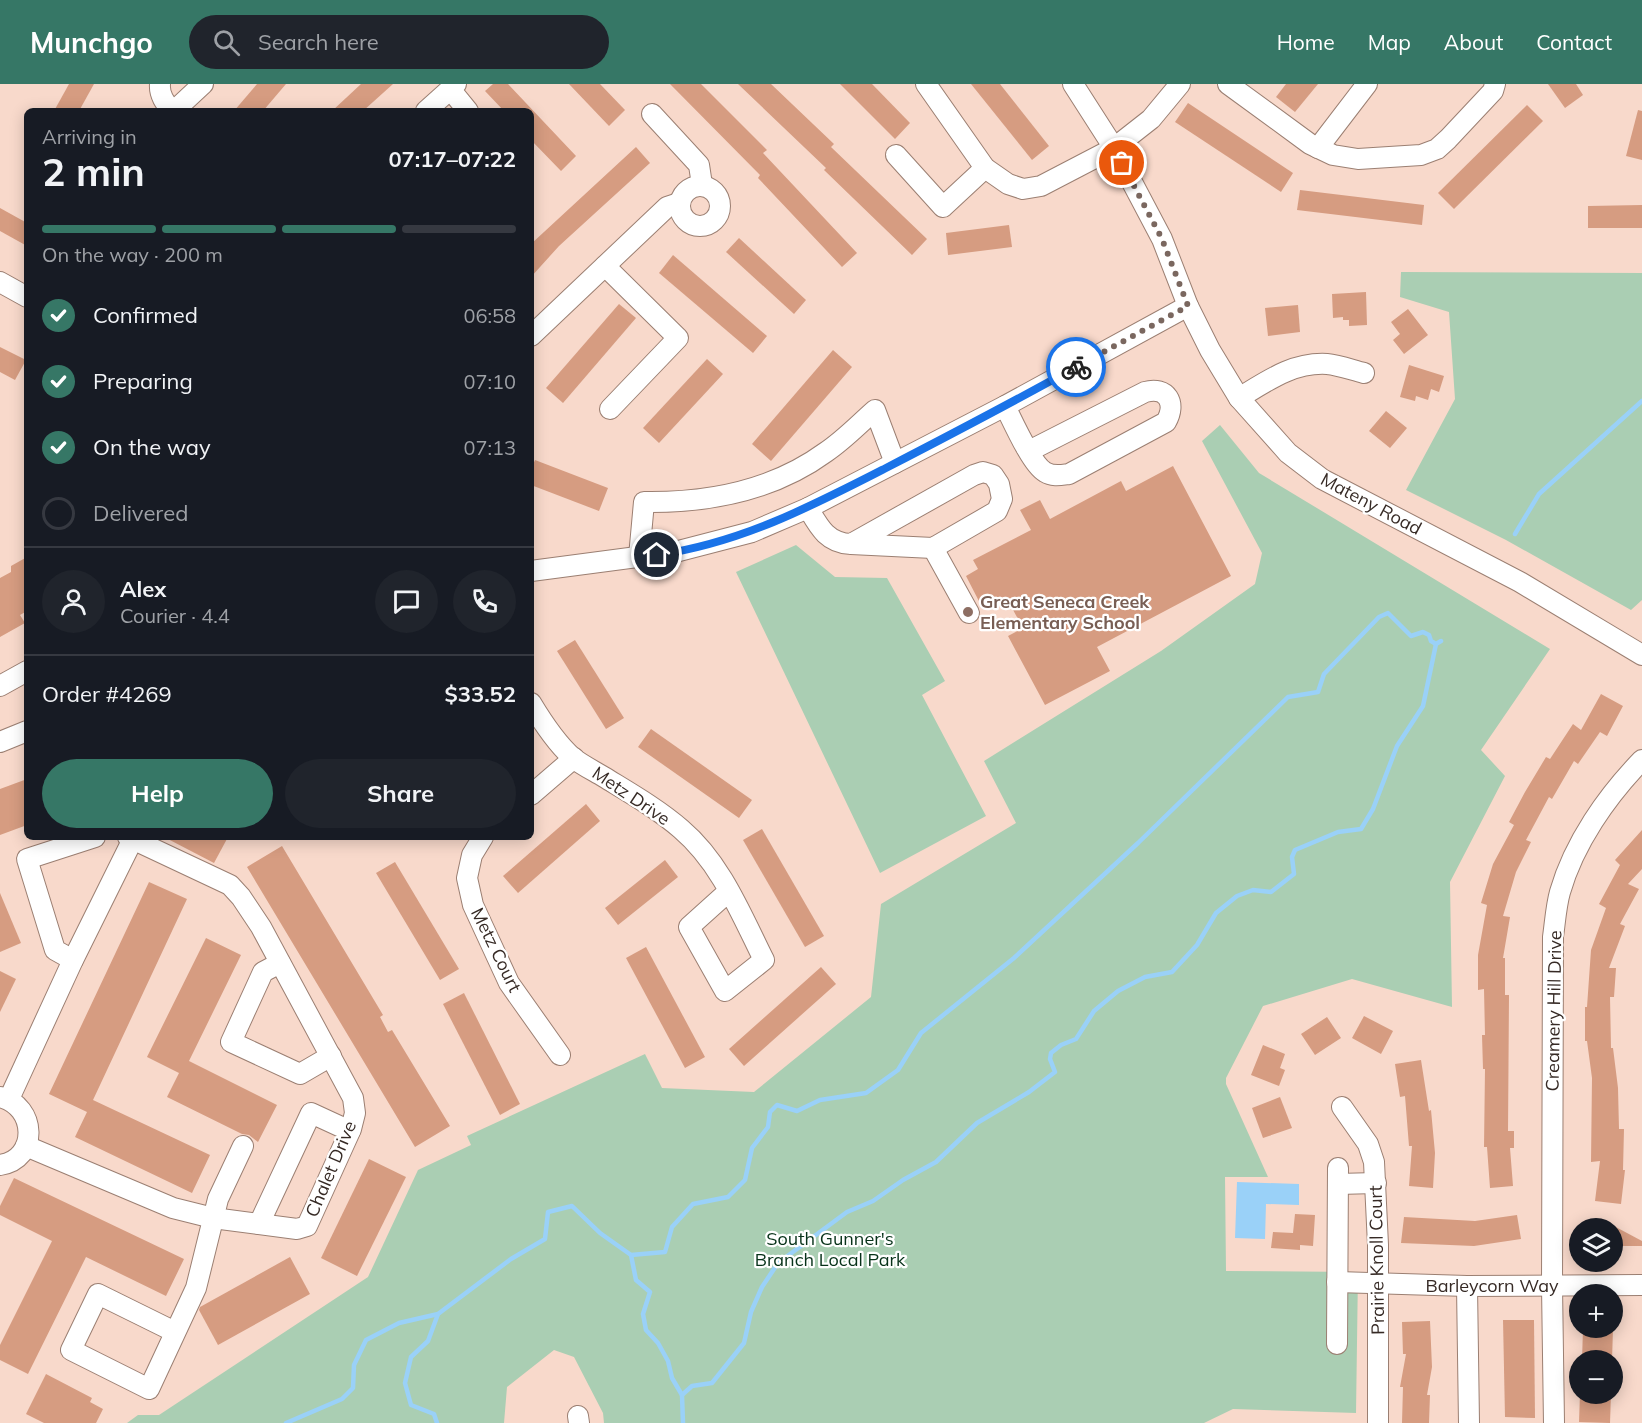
<!DOCTYPE html>
<html lang="en">
<head>
<meta charset="utf-8">
<style>
	body { margin:0; font-family:Mulish,sans-serif; background:#20242c; color:#f1f3f6; height:100vh; display:flex; flex-direction:column; font-size:22px; white-space:nowrap }
	* { box-sizing:border-box; margin:0 }
	p { font-size:20px; color:#9ea1a6 }
	.icon { flex:none; width:33px; height:33px; fill:none; stroke:currentColor; stroke-width:2; stroke-linecap:round; stroke-linejoin:round }
	.map { position:relative; flex:1; overflow:hidden }
	.side { position:absolute; left:24px; top:24px; width:510px; height:732px; display:flex; flex-direction:column; background:#171b24; border-radius:9px; box-shadow:0 3px 15px #0003 }
	.side>* { flex:none }
	.tools { position:absolute; left:1569px; top:1134px; display:grid; gap:12px }
	.tools a { display:grid; place-items:center; width:54px; height:54px; border-radius:50%; background:#171b24; box-shadow:0 3px 15px #0003; font-size:30px }
	.pin { position:absolute; display:grid; place-items:center; width:51px; height:51px; color:#fff; margin:-26px; border:3px solid #fff; border-radius:50%; box-shadow:0 2px 6px #0007 }
	.courier { position:absolute; display:grid; place-items:center; width:60px; height:60px; margin:-30px; border:4px solid #1a73e8; border-radius:50%; background:#fff; color:#222; box-shadow:0 2px 8px #0007 }
	.head em { font-style:normal; font-weight:700 }
	.head div { display:flex; flex-direction:column-reverse }
	.head { display:flex; align-items:center; justify-content:space-between; height:102px; padding:0 18px }
	h1 { font-size:39px; font-weight:700; line-height:45px }
	.bar { display:grid; grid-template-columns:repeat(4,1fr); gap:9px 6px; align-content:center; height:72px; padding:0 18px }
	.bar i { height:8px; border-radius:4px; background:#363941 }
	.bar .active { background:#367766 }
	.bar p { grid-column:span 4 }
	.line { display:flex; align-items:center; gap:15px; padding:0 18px; border-top:2px solid #363941 }
	.line div { flex:1 }
	.round { display:grid; place-items:center; flex:none; width:63px; height:63px; border-radius:32px; background:#20242c }
	ol { padding:0 18px; list-style:none }
	li { display:flex; align-items:center; gap:18px; height:66px }
	li p { margin-inline-start:auto }
	li .icon { padding:6px; border-radius:50%; background:#367766; color:#fff; stroke-width:4 }
	li:last-child { color:#9ea1a6 }
	li i { width:33px; height:33px; border:3px solid #363941; border-radius:50% }
	.action { display:flex; gap:12px; margin-top:auto; padding:12px 18px }
	.action a { flex:1; height:69px; border-radius:36px; background:#367766; color:#fff; font-size:24px; font-weight:700; line-height:69px; text-align:center }
	.action a+a { background:#20242c; color:#f1f3f6 }
	header { display:flex; align-items:center; gap:36px; box-sizing:border-box; height:84px; padding:0 30px; background:#367766; color:#fff }
	header strong { font-size:28px }
	nav { display:flex; gap:33px; margin-inline-start:auto; font-size:21px }
	.search { width:420px; height:54px; background:#20242c; display:flex; align-items:center; gap:15px; box-sizing:border-box; padding:0 21px; border-radius:33px; color:#9ea1a6; font-size:22px }
	.map>svg:first-child { display:block }
	.green { fill:#aaceb3 }
	.water { fill:#9ad1f8 }
	.lines { fill:none; stroke-linecap:round; stroke-linejoin:round }
	.stream { stroke:#9ad1f8; stroke-width:4.5 }
	.building { fill:#d69c81 }
	.minor-casing { stroke:#9b7f72; stroke-width:22 }
	.minor { stroke:#fff; stroke-width:20 }
	.done { stroke:#7a675f; stroke-width:6; stroke-dasharray:0 10.8 }
	.route { stroke:#1a73e8; stroke-width:8 }
	.education-dot { fill:#8d6e63; stroke:#fff; stroke-width:2 }
	.labels { text-anchor:middle; stroke-width:4.5; stroke-linejoin:round; paint-order:stroke }
	.street-label { font-size:18px; fill:#362a25; stroke:#fff }
	.education-label { font-size:18px; font-weight:bold; fill:#785e54; stroke:#fff; text-anchor:start }
	.park-label { font-size:18px; fill:#073219; stroke:#fff }
</style>
</head>
<body>
<header>
<strong>Munchgo</strong>
<div class="search"><svg class="icon" aria-label="search" viewBox="0 0 24 24"><circle cx="10" cy="10" r="6"/><path d="M15 15l6 6"/></svg>Search here</div>
<nav><a>Home</a><a>Map</a><a>About</a><a>Contact</a></nav>
</header>
<div class="map">
<svg width="1642" height="1339" viewBox="0 0 1642 1339">
	<rect width="100%" height="100%" fill="#f8d9cb"/>
	<g class="green">
		<path d="M 1401,188 L 1642,189 L 1642,516 L 1631,526 L 1506,456 L 1406,406 L 1455,315 L 1449,228 L 1400,213 Z"/>
		<path d="M 1220,341 L 1259,389 L 1550,565 L 1481,666 L 1505,692 L 1450,798 L 1452,923 L 1352,895 L 1263,922 L 1226,994 L 1226,1000 L 1268,1093 L 1225,1093 L 1226,1187 L 1358,1188 L 1356,1329 L 1233,1325 L 1204,1339 L 604,1339 L 603,1329 L 574,1273 L 554,1266 L 507,1303 L 504,1339 L 127,1339 L 138,1331 L 159,1331 L 368,1193 L 418,1086 L 471,1061 L 467,1052 L 645,970 L 662,1004 L 754,1008 L 871,913 L 881,820 L 1016,739 L 984,677 L 1161,567 L 1255,500 L 1262,469 L 1202,357 Z"/>
		<path d="M 796,461 L 835,493 L 887,494 L 945,597 L 922,611 L 986,732 L 880,789 L 736,488 Z"/>
	</g>
	<path class="water" d="M 1237,1098 L 1299,1100 L 1299,1121 L 1266,1120 L 1265,1155 L 1235,1154 Z"/>
	<g class="lines">
		<g class="stream">
			<path d="M 1515,450 L 1539,410 L 1642,317"/>
			<path d="M 631,1171 L 636,1196 L 650,1208 L 643,1230 L 646,1246 L 658,1259 L 668,1277 L 672,1294 L 682,1311"/>
			<path d="M 286,1339 L 342,1315 L 353,1304 L 354,1281 L 366,1256 L 399,1239 L 438,1230 L 511,1175 L 545,1155 L 548,1128 L 572,1122 L 600,1149 L 631,1171 L 665,1168 L 672,1143 L 693,1120 L 728,1113 L 745,1096 L 752,1064 L 768,1043 L 770,1028 L 777,1021 L 797,1027 L 820,1016 L 866,1009 L 898,986 L 921,949 L 1014,874 L 1138,759 L 1288,613 L 1318,608 L 1324,590 L 1379,533 L 1388,529 L 1411,552 L 1423,548 L 1429,551 L 1431,557 L 1436,560"/>
			<path d="M 437,1339 L 434,1330 L 411,1321 L 405,1299 L 411,1273 L 428,1257 L 438,1230"/>
			<path d="M 683,1339 L 682,1311 L 692,1302 L 712,1299 L 744,1259 L 751,1228 L 762,1203 L 778,1179 L 847,1128 L 873,1117 L 903,1096 L 936,1078 L 977,1039 L 1029,1008 L 1055,988 L 1050,975 L 1051,969 L 1061,961 L 1076,955 L 1094,927 L 1118,907 L 1145,893 L 1172,888 L 1197,861 L 1216,829 L 1237,812 L 1253,806 L 1271,808 L 1294,790 L 1292,773 L 1295,766 L 1338,748 L 1361,745 L 1373,725 L 1397,662 L 1423,622 L 1436,560 L 1441,557"/>
		</g>
	</g>
	<g class="building">
		<path d="M 69,0 L 94,0 L 79,27 L 54,27 Z"/>
		<path d="M 257,0 L 286,0 L 263,27 L 234,27 Z"/>
		<path d="M 361,0 L 393,0 L 363,27 L 332,27 Z"/>
		<path d="M 493,0 L 508,0 L 576,72 L 561,87 L 531,56 L 531,27 L 504,27 L 485,7 Z"/>
		<path d="M 569,0 L 600,0 L 625,26 L 609,42 Z"/>
		<path d="M 670,0 L 701,0 L 767,66 L 763,69 L 857,169 L 842,183 L 758,94 L 760,91 Z"/>
		<path d="M 738,0 L 771,0 L 834,60 L 831,63 L 927,155 L 912,171 L 824,86 L 826,84 Z"/>
		<path d="M 840,0 L 872,0 L 910,39 L 895,55 Z"/>
		<path d="M 971,0 L 1000,0 L 1049,62 L 1032,76 Z"/>
		<path d="M 1286,0 L 1318,0 L 1295,28 L 1276,13 Z"/>
		<path d="M 1548,0 L 1576,0 L 1583,11 L 1565,24 Z"/>
		<path d="M 1188,19 L 1293,89 L 1281,108 L 1175,38 Z"/>
		<path d="M 1527,21 L 1543,37 L 1454,125 L 1438,109 Z"/>
		<path d="M 1638,26 L 1642,27 L 1642,76 L 1626,72 Z"/>
		<path d="M 636,63 L 650,79 L 559,162 L 531,193 L 531,160 Z"/>
		<path d="M 1300,106 L 1424,121 L 1422,141 L 1297,126 Z"/>
		<path d="M 1642,121 L 1642,144 L 1588,144 L 1588,122 Z"/>
		<path d="M 0,124 L 27,139 L 27,162 L 0,147 Z"/>
		<path d="M 1009,141 L 1012,163 L 948,171 L 946,149 Z"/>
		<path d="M 739,154 L 806,216 L 794,230 L 726,168 Z"/>
		<path d="M 673,171 L 767,252 L 753,269 L 659,189 Z"/>
		<path d="M 1366,208 L 1367,241 L 1349,242 L 1349,236 L 1343,236 L 1343,233 L 1333,234 L 1332,210 Z"/>
		<path d="M 619,220 L 636,234 L 563,319 L 546,304 Z"/>
		<path d="M 1298,221 L 1300,248 L 1268,252 L 1265,224 Z"/>
		<path d="M 1408,225 L 1428,251 L 1404,270 L 1393,256 L 1400,250 L 1391,238 Z"/>
		<path d="M 0,263 L 26,276 L 15,296 L 0,288 Z"/>
		<path d="M 833,266 L 852,283 L 771,377 L 752,360 Z"/>
		<path d="M 707,275 L 723,290 L 659,359 L 643,344 Z"/>
		<path d="M 1409,281 L 1444,292 L 1439,308 L 1431,305 L 1428,316 L 1416,312 L 1415,317 L 1400,313 Z"/>
		<path d="M 1386,327 L 1407,344 L 1390,364 L 1369,347 Z"/>
		<path d="M 535,376 L 608,404 L 599,427 L 531,401 L 531,385 Z"/>
		<path d="M 1173,382 L 1231,492 L 1097,563 L 1110,587 L 1045,621 L 1008,552 L 1023,544 L 1006,513 L 983,525 L 966,492 L 978,485 L 973,476 L 1031,446 L 1020,426 L 1040,416 L 1050,435 L 1121,397 L 1126,407 Z"/>
		<path d="M 27,473 L 27,527 L 20,531 L 25,539 L 0,553 L 0,494 L 11,488 L 11,482 Z"/>
		<path d="M 575,556 L 624,634 L 606,645 L 557,567 Z"/>
		<path d="M 1601,610 L 1623,622 L 1607,652 L 1600,648 L 1578,680 L 1574,677 L 1552,715 L 1549,713 L 1526,756 L 1531,758 L 1516,788 L 1503,832 L 1510,833 L 1503,874 L 1505,874 L 1505,911 L 1509,911 L 1508,1047 L 1514,1047 L 1514,1064 L 1510,1064 L 1513,1102 L 1490,1104 L 1487,1063 L 1484,1063 L 1485,985 L 1483,985 L 1482,951 L 1485,951 L 1484,905 L 1478,906 L 1478,871 L 1487,821 L 1481,819 L 1493,780 L 1514,741 L 1509,738 L 1525,708 L 1546,673 L 1550,675 L 1573,640 L 1581,646 Z"/>
		<path d="M 651,645 L 752,716 L 739,734 L 638,663 Z"/>
		<path d="M 27,695 L 27,741 L 0,751 L 0,705 Z"/>
		<path d="M 586,720 L 600,737 L 518,809 L 503,792 Z"/>
		<path d="M 762,745 L 824,852 L 805,863 L 743,756 Z"/>
		<path d="M 1642,746 L 1642,785 L 1628,800 L 1639,805 L 1620,840 L 1625,842 L 1609,884 L 1616,884 L 1614,913 L 1610,913 L 1611,964 L 1613,964 L 1618,1004 L 1619,1045 L 1624,1045 L 1623,1086 L 1625,1086 L 1621,1120 L 1595,1117 L 1600,1077 L 1591,1078 L 1592,994 L 1587,957 L 1585,957 L 1585,923 L 1587,923 L 1591,866 L 1606,824 L 1599,820 L 1620,781 L 1615,776 Z"/>
		<path d="M 164,753 L 228,753 L 214,779 Z"/>
		<path d="M 282,762 L 383,931 L 380,933 L 388,948 L 392,946 L 450,1042 L 415,1063 L 247,783 Z"/>
		<path d="M 665,776 L 678,793 L 618,841 L 605,824 Z"/>
		<path d="M 395,778 L 459,885 L 440,896 L 376,789 Z"/>
		<path d="M 149,798 L 187,815 L 93,1016 L 210,1071 L 192,1109 L 75,1053 L 87,1028 L 49,1010 Z"/>
		<path d="M 0,809 L 21,859 L 0,868 Z"/>
		<path d="M 206,854 L 241,871 L 189,977 L 277,1021 L 258,1058 L 249,1051 L 242,1050 L 167,1013 L 179,989 L 147,973 Z"/>
		<path d="M 646,863 L 705,973 L 685,984 L 626,874 Z"/>
		<path d="M 821,883 L 836,900 L 744,982 L 729,965 Z"/>
		<path d="M 0,887 L 16,895 L 0,928 Z"/>
		<path d="M 464,909 L 520,1020 L 500,1031 L 443,920 Z"/>
		<path d="M 1364,932 L 1393,947 L 1381,970 L 1352,954 Z"/>
		<path d="M 1327,933 L 1341,954 L 1315,971 L 1301,950 Z"/>
		<path d="M 1263,961 L 1285,970 L 1280,984 L 1285,986 L 1279,1002 L 1251,991 Z"/>
		<path d="M 1421,976 L 1429,1027 L 1431,1026 L 1435,1069 L 1433,1104 L 1409,1102 L 1412,1062 L 1409,1062 L 1405,1012 L 1400,1013 L 1395,980 Z"/>
		<path d="M 1280,1013 L 1292,1044 L 1263,1054 L 1252,1024 Z"/>
		<path d="M 369,1075 L 406,1093 L 357,1192 L 321,1174 Z"/>
		<path d="M 14,1094 L 184,1175 L 166,1212 L 86,1173 L 28,1290 L 0,1276 L 0,1261 L 52,1157 L 0,1131 L 0,1122 Z"/>
		<path d="M 1295,1130 L 1315,1131 L 1313,1162 L 1300,1161 L 1300,1166 L 1271,1164 L 1273,1148 L 1293,1149 Z"/>
		<path d="M 1517,1131 L 1521,1155 L 1474,1162 L 1401,1159 L 1404,1133 L 1475,1137 Z"/>
		<path d="M 1612,1141 L 1642,1157 L 1642,1162 L 1612,1162 Z"/>
		<path d="M 290,1173 L 310,1210 L 218,1261 L 199,1226 L 200,1223 Z"/>
		<path d="M 1503,1236 L 1534,1236 L 1535,1334 L 1505,1333 Z"/>
		<path d="M 1430,1237 L 1432,1283 L 1427,1311 L 1430,1311 L 1429,1339 L 1402,1339 L 1403,1303 L 1400,1303 L 1406,1270 L 1403,1270 L 1402,1238 Z"/>
		<path d="M 1583,1244 L 1613,1244 L 1612,1276 L 1582,1276 Z"/>
		<path d="M 46,1290 L 92,1314 L 90,1318 L 103,1325 L 96,1339 L 44,1339 L 26,1330 Z"/>
		<path d="M 1580,1310 L 1611,1310 L 1610,1339 L 1579,1338 Z"/>
	</g>
	<g class="lines">
		<g class="minor-casing">
			<g id="minor">
				<path d="M 160,0 C 159,11 165,19 172,27"/>
				<path d="M 926,0 L 985,84 L 1008,100 L 1023,105 L 1041,102 L 1114,64 L 1151,35 L 1180,0"/>
				<path d="M 1073,0 L 1114,64 L 1162,155 L 1188,222 L 1210,266 L 1239,314 L 1288,369 L 1322,395 L 1520,498 L 1642,571"/>
				<path d="M 1228,0 L 1310,60 L 1333,71 L 1358,75 L 1421,71 L 1437,65 L 1448,55 L 1493,7 L 1495,0"/>
				<path d="M 450,5 L 468,27"/>
				<path d="M 174,27 L 203,0"/>
				<path d="M 426,27 L 456,0"/>
				<path d="M 652,30 L 699,81 L 702,101"/>
				<path d="M 1318,64 L 1367,0"/>
				<path d="M 896,71 L 943,123 L 985,84"/>
				<circle cx="700" cy="122" r="20"/>
				<path d="M 605,182 L 678,254 L 610,325"/>
				<path d="M 0,198 L 27,213"/>
				<path d="M 531,252 L 667,123 L 679,119"/>
				<path d="M 1239,314 C 1267,297 1293,278 1327,280 C 1339,281 1352,286 1364,289"/>
				<path d="M 1005,322 C 1013,338 1032,381 1045,388 C 1053,393 1061,391 1069,390 L 1166,338 C 1177,319 1167,302 1145,308 L 1029,367"/>
				<path d="M 808,424 C 819,443 827,459 851,460 L 933,464 L 997,427 L 1002,415 L 999,400 L 993,391 L 983,388 L 974,391 L 851,460"/>
				<path d="M 933,464 L 969,529"/>
				<path d="M 639,473 L 644,418 C 708,419 774,406 826,368 C 844,356 859,340 875,326 L 895,379"/>
				<path d="M 531,487 L 675,468 L 752,448 L 808,424 L 1005,322 L 1188,222"/>
				<path d="M 0,602 L 27,587"/>
				<path d="M 531,619 C 543,639 556,659 573,674 C 582,681 594,687 604,693 C 630,709 658,725 681,745 C 721,779 741,830 764,876 L 725,907 L 689,843 L 729,807"/>
				<path d="M 0,658 L 27,647"/>
				<path d="M 531,711 L 574,674"/>
				<path d="M 483,753 L 472,771 L 467,794 L 473,821 L 509,899 L 560,971"/>
				<path d="M 73,876 L 55,866 L 27,775 L 95,753"/>
				<path d="M 280,879 L 263,888 L 231,958 L 300,990 L 331,972"/>
				<path d="M 0,1013 C 37,1022 39,1075 0,1081"/>
				<path d="M 9,1015 L 73,876 L 134,753"/>
				<path d="M 1342,1023 L 1368,1060 L 1374,1078 L 1378,1161 L 1378,1339"/>
				<path d="M 26,1062 L 173,1124 L 213,1134 L 297,1145 L 307,1142 L 351,1045 L 355,1029 L 353,1014 L 261,843 L 241,813 L 230,801 L 128,753"/>
				<path d="M 1338,1100 L 1376,1099"/>
				<path d="M 259,1140 L 311,1029 L 350,1047"/>
				<path d="M 1337,1198 L 1467,1202 L 1642,1201"/>
				<path d="M 1467,1202 L 1469,1339"/>
				<path d="M 175,1248 L 98,1210 L 71,1266 L 149,1305 L 196,1204 L 218,1115 L 243,1062"/>
				<path d="M 1337,1260 L 1338,1084"/>
				<path d="M 578,1332 L 579,1339"/>
				<path d="M 1554,1339 L 1552,1202 L 1553,853 C 1555,839 1556,822 1560,808 C 1574,759 1607,712 1642,676"/>
			</g>
		</g>
		<use href="#minor" class="minor"/>
	</g>
	<g class="lines">
		<path class="done" d="M 1076,283 L 1188,222 L 1162,155 L 1122,79"/>
		<path class="route" d="M 657,471 C 741,459 812,422 886,384 C 950,351 1013,318 1076,283"/>
	</g>
	<circle class="education-dot" cx="968" cy="528" r="6"/>
	<g class="labels">
		<g class="street-label">
			<text transform="translate(1371 420) rotate(28)" y="6">Mateny Road</text>
			<text transform="translate(631 712) rotate(34)" y="6">Metz Drive</text>
			<text transform="translate(496 866) rotate(64)" y="6">Metz Court</text>
			<text transform="translate(1554 927) rotate(-89)" y="6">Creamery Hill Drive</text>
			<text transform="translate(331 1085) rotate(-67)" y="6">Chalet Drive</text>
			<text transform="translate(1377 1176) rotate(-91)" y="6">Prairie Knoll Court</text>
			<text x="1492" y="1208">Barleycorn Way</text>
		</g>
		<g class="education-label">
			<text x="980" y="524">Great Seneca Creek<tspan x="980" dy="21">Elementary School</tspan></text>
		</g>
		<g class="park-label">
			<text x="830" y="1161">South Gunner's<tspan x="830" dy="21">Branch Local Park</tspan></text>
		</g>
	</g>
</svg>
<div class="tools">
<a><svg class="icon" aria-label="layers" viewBox="0 0 24 24"><path d="M12 4l9 5-9 5-9-5zM3 14l9 5 9-5"/></svg></a>
<a>+</a>
<a>−</a>
</div>
<div class="pin" style="left:1122px;top:79px;background:#ea580c"><svg class="icon" aria-label="bag" viewBox="0 0 24 24"><path d="M5 8h14l-1 12H6zM9 8a3 3 0 0 1 6 0"/></svg></div>
<div class="pin" style="left:657px;top:471px;background:#1f2937"><svg class="icon" aria-label="home" viewBox="0 0 24 24"><path d="M3 11l9-7 9 7M6 9v11h12V9"/></svg></div>
<div class="courier" style="left:1076px;top:283px"><svg class="icon" aria-label="bike" viewBox="0 0 24 24"><circle cx="6" cy="16" r="4"/><circle cx="18" cy="16" r="4"/><path d="M6 16l4-8h5l3 8M10 8l3 8H6M13 5h3"/></svg></div>
<section class="side">
<div class="head"><div><h1>2 min</h1><p>Arriving in</p></div><em>07:17–07:22</em></div>
<div class="bar"><i class="active"></i><i class="active"></i><i class="active"></i><i></i><p>On the way · 200 m</p></div>
<ol>
<li><svg class="icon" aria-label="check" viewBox="0 0 24 24"><path d="M5 12l5 5 9-10"/></svg>Confirmed<p>06:58</p></li>
<li><svg class="icon" aria-label="check" viewBox="0 0 24 24"><path d="M5 12l5 5 9-10"/></svg>Preparing<p>07:10</p></li>
<li><svg class="icon" aria-label="check" viewBox="0 0 24 24"><path d="M5 12l5 5 9-10"/></svg>On the way<p>07:13</p></li>
<li><i></i>Delivered</li>
</ol>
<div class="line" style="height:108px"><a class="round"><svg class="icon" aria-label="person" viewBox="0 0 24 24"><circle cx="12" cy="8" r="4"/><path d="M4 21q1-7 8-7t8 7"/></svg></a><div><b>Alex</b><p>Courier · 4.4</p></div><a class="round"><svg class="icon" aria-label="chat" viewBox="0 0 24 24"><path d="M4 5h16v11H9l-5 4z"/></svg></a><a class="round"><svg class="icon" aria-label="phone" viewBox="0 0 24 24"><path d="M5 4h4l2 5-3 2q2 4 5 5l2-3 5 2v4C11 20 4 13 5 4z"/></svg></a></div>
<div class="line" style="height:78px"><div>Order #4269</div><b>$33.52</b></div>
<div class="action"><a>Help</a><a>Share</a></div>
</section>
</div>
</body>
</html>
